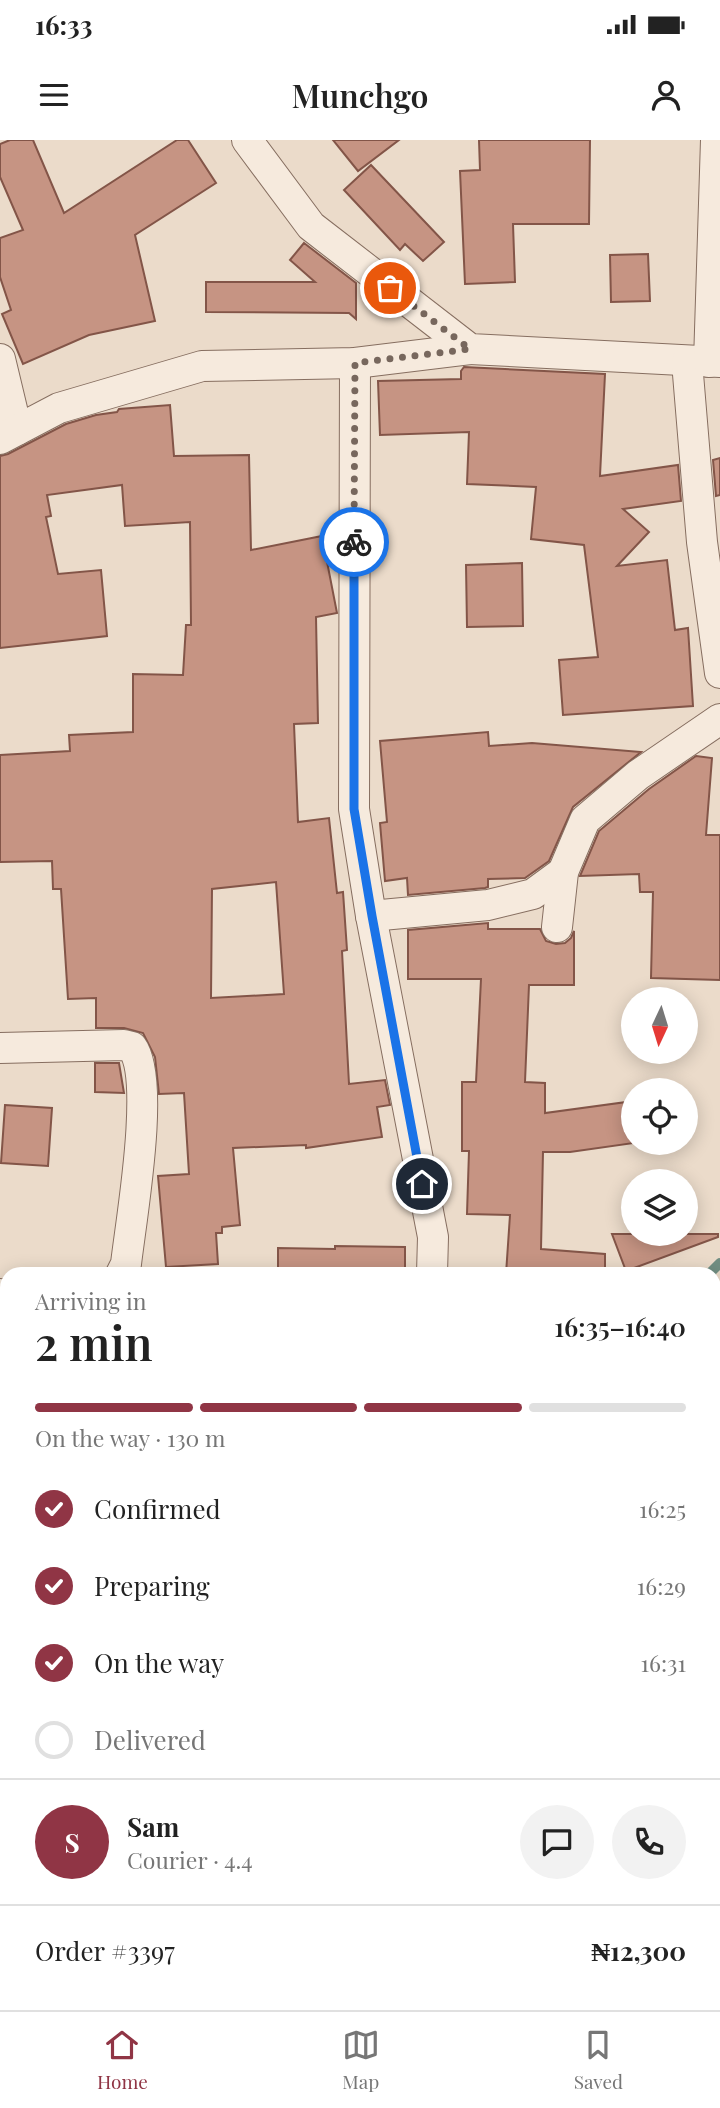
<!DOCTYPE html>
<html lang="en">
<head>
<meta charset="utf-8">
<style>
	body { margin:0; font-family:"Playfair Display",serif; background:#f2f2f2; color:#222; height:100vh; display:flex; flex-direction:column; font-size:26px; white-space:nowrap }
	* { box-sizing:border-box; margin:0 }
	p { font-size:23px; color:#767676 }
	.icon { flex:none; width:38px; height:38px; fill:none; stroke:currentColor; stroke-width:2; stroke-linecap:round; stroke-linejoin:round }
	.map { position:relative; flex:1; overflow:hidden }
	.sheet { position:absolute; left:0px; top:1127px; width:721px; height:744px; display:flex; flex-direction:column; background:#fff; border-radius:21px 21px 0 0; box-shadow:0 4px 18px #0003 }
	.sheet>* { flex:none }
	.needle { width:46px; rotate:184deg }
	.fabs { position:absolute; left:621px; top:847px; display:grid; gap:14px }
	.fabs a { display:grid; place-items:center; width:77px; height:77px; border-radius:50%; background:#fff; box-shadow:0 4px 18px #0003; font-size:35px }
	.pin { position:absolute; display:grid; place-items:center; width:60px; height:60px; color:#fff; margin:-30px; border:4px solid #fff; border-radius:50%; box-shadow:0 2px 7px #0007 }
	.courier { position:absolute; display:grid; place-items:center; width:70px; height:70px; margin:-35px; border:5px solid #1a73e8; border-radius:50%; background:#fff; color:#222; box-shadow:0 2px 9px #0007 }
	.headline em { font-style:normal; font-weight:600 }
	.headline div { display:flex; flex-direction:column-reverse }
	.headline { display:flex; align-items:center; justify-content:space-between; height:119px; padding:0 35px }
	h1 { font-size:46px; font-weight:600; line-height:52px }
	.bar { display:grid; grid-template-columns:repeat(4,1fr); gap:10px 7px; align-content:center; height:84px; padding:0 35px }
	.bar i { height:9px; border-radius:5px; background:#e0e0e0 }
	.bar .on { background:#903545 }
	.bar p { grid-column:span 4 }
	.line { display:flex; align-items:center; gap:18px; padding:0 35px; border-top:2px solid #e0e0e0 }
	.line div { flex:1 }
	.round { display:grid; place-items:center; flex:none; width:74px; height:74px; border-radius:37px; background:#f2f2f2 }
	ol { padding:0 35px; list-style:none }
	li { display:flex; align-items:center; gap:21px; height:77px }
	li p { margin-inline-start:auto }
	li .icon { padding:7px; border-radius:50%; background:#903545; color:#fff; stroke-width:4 }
	li:last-child { color:#767676 }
	li i { width:38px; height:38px; border:4px solid #e0e0e0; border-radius:50% }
	.status { display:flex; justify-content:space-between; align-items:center; height:49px; padding:0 35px; background:#fff; direction:ltr }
	.status svg { height:19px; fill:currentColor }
	header { display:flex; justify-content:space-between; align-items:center; height:91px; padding:0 35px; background:#fff; font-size:32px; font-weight:600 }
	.tab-bar { display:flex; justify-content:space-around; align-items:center; height:98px; border-top:2px solid #e0e0e0; background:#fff; font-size:19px; color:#767676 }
	.tab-bar a { display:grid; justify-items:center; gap:4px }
	.tab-bar .on { color:#903545 }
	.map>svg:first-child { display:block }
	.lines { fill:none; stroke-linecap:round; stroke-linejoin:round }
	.stream { stroke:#718e82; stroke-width:10 }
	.building { fill:#c69483; stroke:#835548; stroke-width:2; fill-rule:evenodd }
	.street-casing { stroke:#866e60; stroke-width:32 }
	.street { stroke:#f6eadd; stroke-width:30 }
	.done { stroke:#77675d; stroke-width:7; stroke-dasharray:0 12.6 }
	.route { stroke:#1a73e8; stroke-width:9 }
</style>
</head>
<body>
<div class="status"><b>16:33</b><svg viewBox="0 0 49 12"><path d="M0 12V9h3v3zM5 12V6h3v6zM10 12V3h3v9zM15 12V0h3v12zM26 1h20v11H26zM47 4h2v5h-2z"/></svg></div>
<header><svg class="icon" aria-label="menu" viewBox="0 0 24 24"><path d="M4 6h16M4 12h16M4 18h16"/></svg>Munchgo<svg class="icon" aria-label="person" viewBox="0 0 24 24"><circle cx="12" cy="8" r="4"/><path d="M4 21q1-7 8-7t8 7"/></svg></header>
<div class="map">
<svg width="720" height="1870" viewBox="0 0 720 1870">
	<rect width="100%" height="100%" fill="#ebdbca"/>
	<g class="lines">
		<g class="stream">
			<path d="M 709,1134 L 720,1123"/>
			<path d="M 0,1749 L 7,1749"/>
		</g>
	</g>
	<g class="building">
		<path d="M 10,0 L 33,0 L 64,73 L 177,0 L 188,0 L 216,43 L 135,95 L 155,181 L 89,195 L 23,224 L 2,174 L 11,170 L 0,137 L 0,98 L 23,90 L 0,37 L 0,4 Z"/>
		<path d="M 333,0 L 399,0 L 358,31 Z"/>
		<path d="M 479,0 L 590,0 L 589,84 L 513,84 L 515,142 L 465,144 L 460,31 L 480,30 Z"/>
		<path d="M 371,25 L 444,102 L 423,121 L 405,104 L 400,110 L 344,50 Z"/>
		<path d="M 304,103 L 356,143 L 356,179 L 349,173 L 206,172 L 206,142 L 315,142 L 290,120 Z"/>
		<path d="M 648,114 L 650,161 L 611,162 L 610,115 Z"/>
		<path d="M 464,227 L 605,234 L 600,336 L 678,325 L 681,361 L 623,369 L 649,392 L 617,426 L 667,420 L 675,490 L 688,488 L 693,566 L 563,575 L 559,520 L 598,517 L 584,405 L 531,399 L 536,347 L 467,344 L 469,292 L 380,295 L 378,241 L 461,239 L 461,231 Z"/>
		<path d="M 170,265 L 174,316 L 249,315 L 251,410 L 322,396 L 337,473 L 316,477 L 318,583 L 294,584 L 298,682 L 329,678 L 337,753 L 343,752 L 347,810 L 342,811 L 349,944 L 385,940 L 390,965 L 377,967 L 382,997 L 306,1008 L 306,1005 L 233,1008 L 240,1085 L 222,1087 L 222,1093 L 216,1093 L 218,1124 L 166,1127 L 158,1036 L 189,1034 L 184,953 L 159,954 L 155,917 L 143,893 L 124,888 L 96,888 L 96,858 L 68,859 L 61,749 L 53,749 L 52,721 L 0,722 L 0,615 L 70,611 L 69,595 L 133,592 L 133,534 L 183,535 L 186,485 L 191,485 L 190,382 L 125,386 L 122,345 L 47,355 L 51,376 L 46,377 L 58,434 L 101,430 L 107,496 L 0,508 L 0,316 L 8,314 L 66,284 L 96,275 L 117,272 L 119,269 ZM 276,742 L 284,854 L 211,858 L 212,749 Z"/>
		<path d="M 720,318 L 720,355 L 716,356 L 713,320 Z"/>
		<path d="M 522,423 L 523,486 L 467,487 L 466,425 Z"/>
		<path d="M 488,592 L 489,606 L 532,603 L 641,612 L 573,667 L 549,721 L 525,738 L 488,739 L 488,747 L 485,748 L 408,755 L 407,738 L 385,741 L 380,683 L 387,682 L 380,601 Z"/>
		<path d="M 696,616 L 712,618 L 706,695 L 720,695 L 720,840 L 651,838 L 653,752 L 640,752 L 639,734 L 580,736 L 599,691 L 649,649 Z"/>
		<path d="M 488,783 L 488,789 L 540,789 L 546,801 L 556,804 L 565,803 L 571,798 L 574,791 L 574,845 L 529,845 L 525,942 L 545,943 L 545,973 L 634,961 L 634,1003 L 570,1012 L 543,1012 L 541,1109 L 605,1114 L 605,1134 L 506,1134 L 510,1075 L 467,1074 L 469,1011 L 462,1011 L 462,942 L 476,942 L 481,839 L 408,839 L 408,790 Z"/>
		<path d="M 95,923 L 119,923 L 124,953 L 95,952 Z"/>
		<path d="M 5,965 L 52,968 L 48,1026 L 1,1023 Z"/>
		<path d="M 612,1094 L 718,1094 L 718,1097 L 626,1131 Z"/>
		<path d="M 335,1106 L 405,1107 L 405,1134 L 278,1134 L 278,1108 L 335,1109 Z"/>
	</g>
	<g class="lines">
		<g class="street-casing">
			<g id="street">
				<path d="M 247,0 L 311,86 L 470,209 L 720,222"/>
				<path d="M 0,219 L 17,290"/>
				<path d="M 687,222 L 702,402 L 720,533"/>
				<path d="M 709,222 L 716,0"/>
				<path d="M 355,223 L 354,669 L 371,776 L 433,1097 L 432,1134"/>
				<path d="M 0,299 L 59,268 L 202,226 L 355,223 L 470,209"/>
				<path d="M 371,776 L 488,765 L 533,754 L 563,732"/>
				<path d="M 557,787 L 563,732 L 585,680 L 638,635 L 720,579"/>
				<path d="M 0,908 L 124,905 L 132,907 C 156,939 131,1080 126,1124 L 121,1134"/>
				<path d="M 0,1154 L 7,1156"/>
				<path d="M 714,1393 L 720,1388"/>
				<path d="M 0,1451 L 6,1454"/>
				<path d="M 714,1635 L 720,1634"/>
				<path d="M 714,1735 L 720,1737"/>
				<path d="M 714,1772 L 720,1761"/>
				<path d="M 714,1788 L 720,1797"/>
				<path d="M 426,1870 L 428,1864"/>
				<path d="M 697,1870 L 698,1864"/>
			</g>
		</g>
		<use href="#street" class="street"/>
	</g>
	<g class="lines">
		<path class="done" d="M 354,402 L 355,223 L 470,209 L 390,148"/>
		<path class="route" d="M 354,402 L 354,669 L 372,776 L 422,1044"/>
	</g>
</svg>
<div class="fabs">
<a><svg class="needle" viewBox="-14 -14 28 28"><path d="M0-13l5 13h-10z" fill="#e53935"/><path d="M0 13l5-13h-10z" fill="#767676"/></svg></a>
<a><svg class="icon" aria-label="locate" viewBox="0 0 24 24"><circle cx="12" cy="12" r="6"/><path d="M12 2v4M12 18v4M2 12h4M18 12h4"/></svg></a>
<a><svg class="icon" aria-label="layers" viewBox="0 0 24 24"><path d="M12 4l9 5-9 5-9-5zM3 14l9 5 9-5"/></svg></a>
</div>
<div class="pin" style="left:390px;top:148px;background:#ea580c"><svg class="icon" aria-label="bag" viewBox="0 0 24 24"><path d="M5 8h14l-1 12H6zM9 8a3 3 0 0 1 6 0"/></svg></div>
<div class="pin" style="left:422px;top:1044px;background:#1f2937"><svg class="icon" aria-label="home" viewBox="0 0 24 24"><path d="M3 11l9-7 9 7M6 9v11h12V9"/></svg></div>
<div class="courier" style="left:354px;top:402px"><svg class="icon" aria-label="bike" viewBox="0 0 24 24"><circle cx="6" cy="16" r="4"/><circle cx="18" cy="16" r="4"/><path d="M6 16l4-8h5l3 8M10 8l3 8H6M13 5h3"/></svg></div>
<section class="sheet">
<div class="headline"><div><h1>2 min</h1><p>Arriving in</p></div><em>16:35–16:40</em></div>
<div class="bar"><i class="on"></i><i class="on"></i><i class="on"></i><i></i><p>On the way · 130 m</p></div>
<ol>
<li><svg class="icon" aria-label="check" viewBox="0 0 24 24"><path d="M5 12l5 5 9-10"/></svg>Confirmed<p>16:25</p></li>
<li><svg class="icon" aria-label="check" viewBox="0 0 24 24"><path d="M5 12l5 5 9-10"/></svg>Preparing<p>16:29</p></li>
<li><svg class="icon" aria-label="check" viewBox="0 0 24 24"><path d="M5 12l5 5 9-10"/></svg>On the way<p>16:31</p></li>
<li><i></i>Delivered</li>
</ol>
<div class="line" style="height:126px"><b class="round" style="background:#903545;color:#fff">S</b><div><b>Sam</b><p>Courier · 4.4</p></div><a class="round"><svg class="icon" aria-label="chat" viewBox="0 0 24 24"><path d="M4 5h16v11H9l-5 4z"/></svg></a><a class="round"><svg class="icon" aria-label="phone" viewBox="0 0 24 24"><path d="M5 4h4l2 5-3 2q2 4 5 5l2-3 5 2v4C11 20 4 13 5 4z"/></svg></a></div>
<div class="line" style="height:91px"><div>Order #3397</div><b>₦12,300</b></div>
</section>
</div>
<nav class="tab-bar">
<a class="on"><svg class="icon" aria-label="home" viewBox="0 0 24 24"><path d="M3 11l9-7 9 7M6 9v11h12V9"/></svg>Home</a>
<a><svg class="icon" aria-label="map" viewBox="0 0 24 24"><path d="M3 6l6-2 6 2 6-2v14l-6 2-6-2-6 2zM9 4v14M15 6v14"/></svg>Map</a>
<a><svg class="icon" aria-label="saved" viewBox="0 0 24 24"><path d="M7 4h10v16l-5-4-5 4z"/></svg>Saved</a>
</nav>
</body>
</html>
